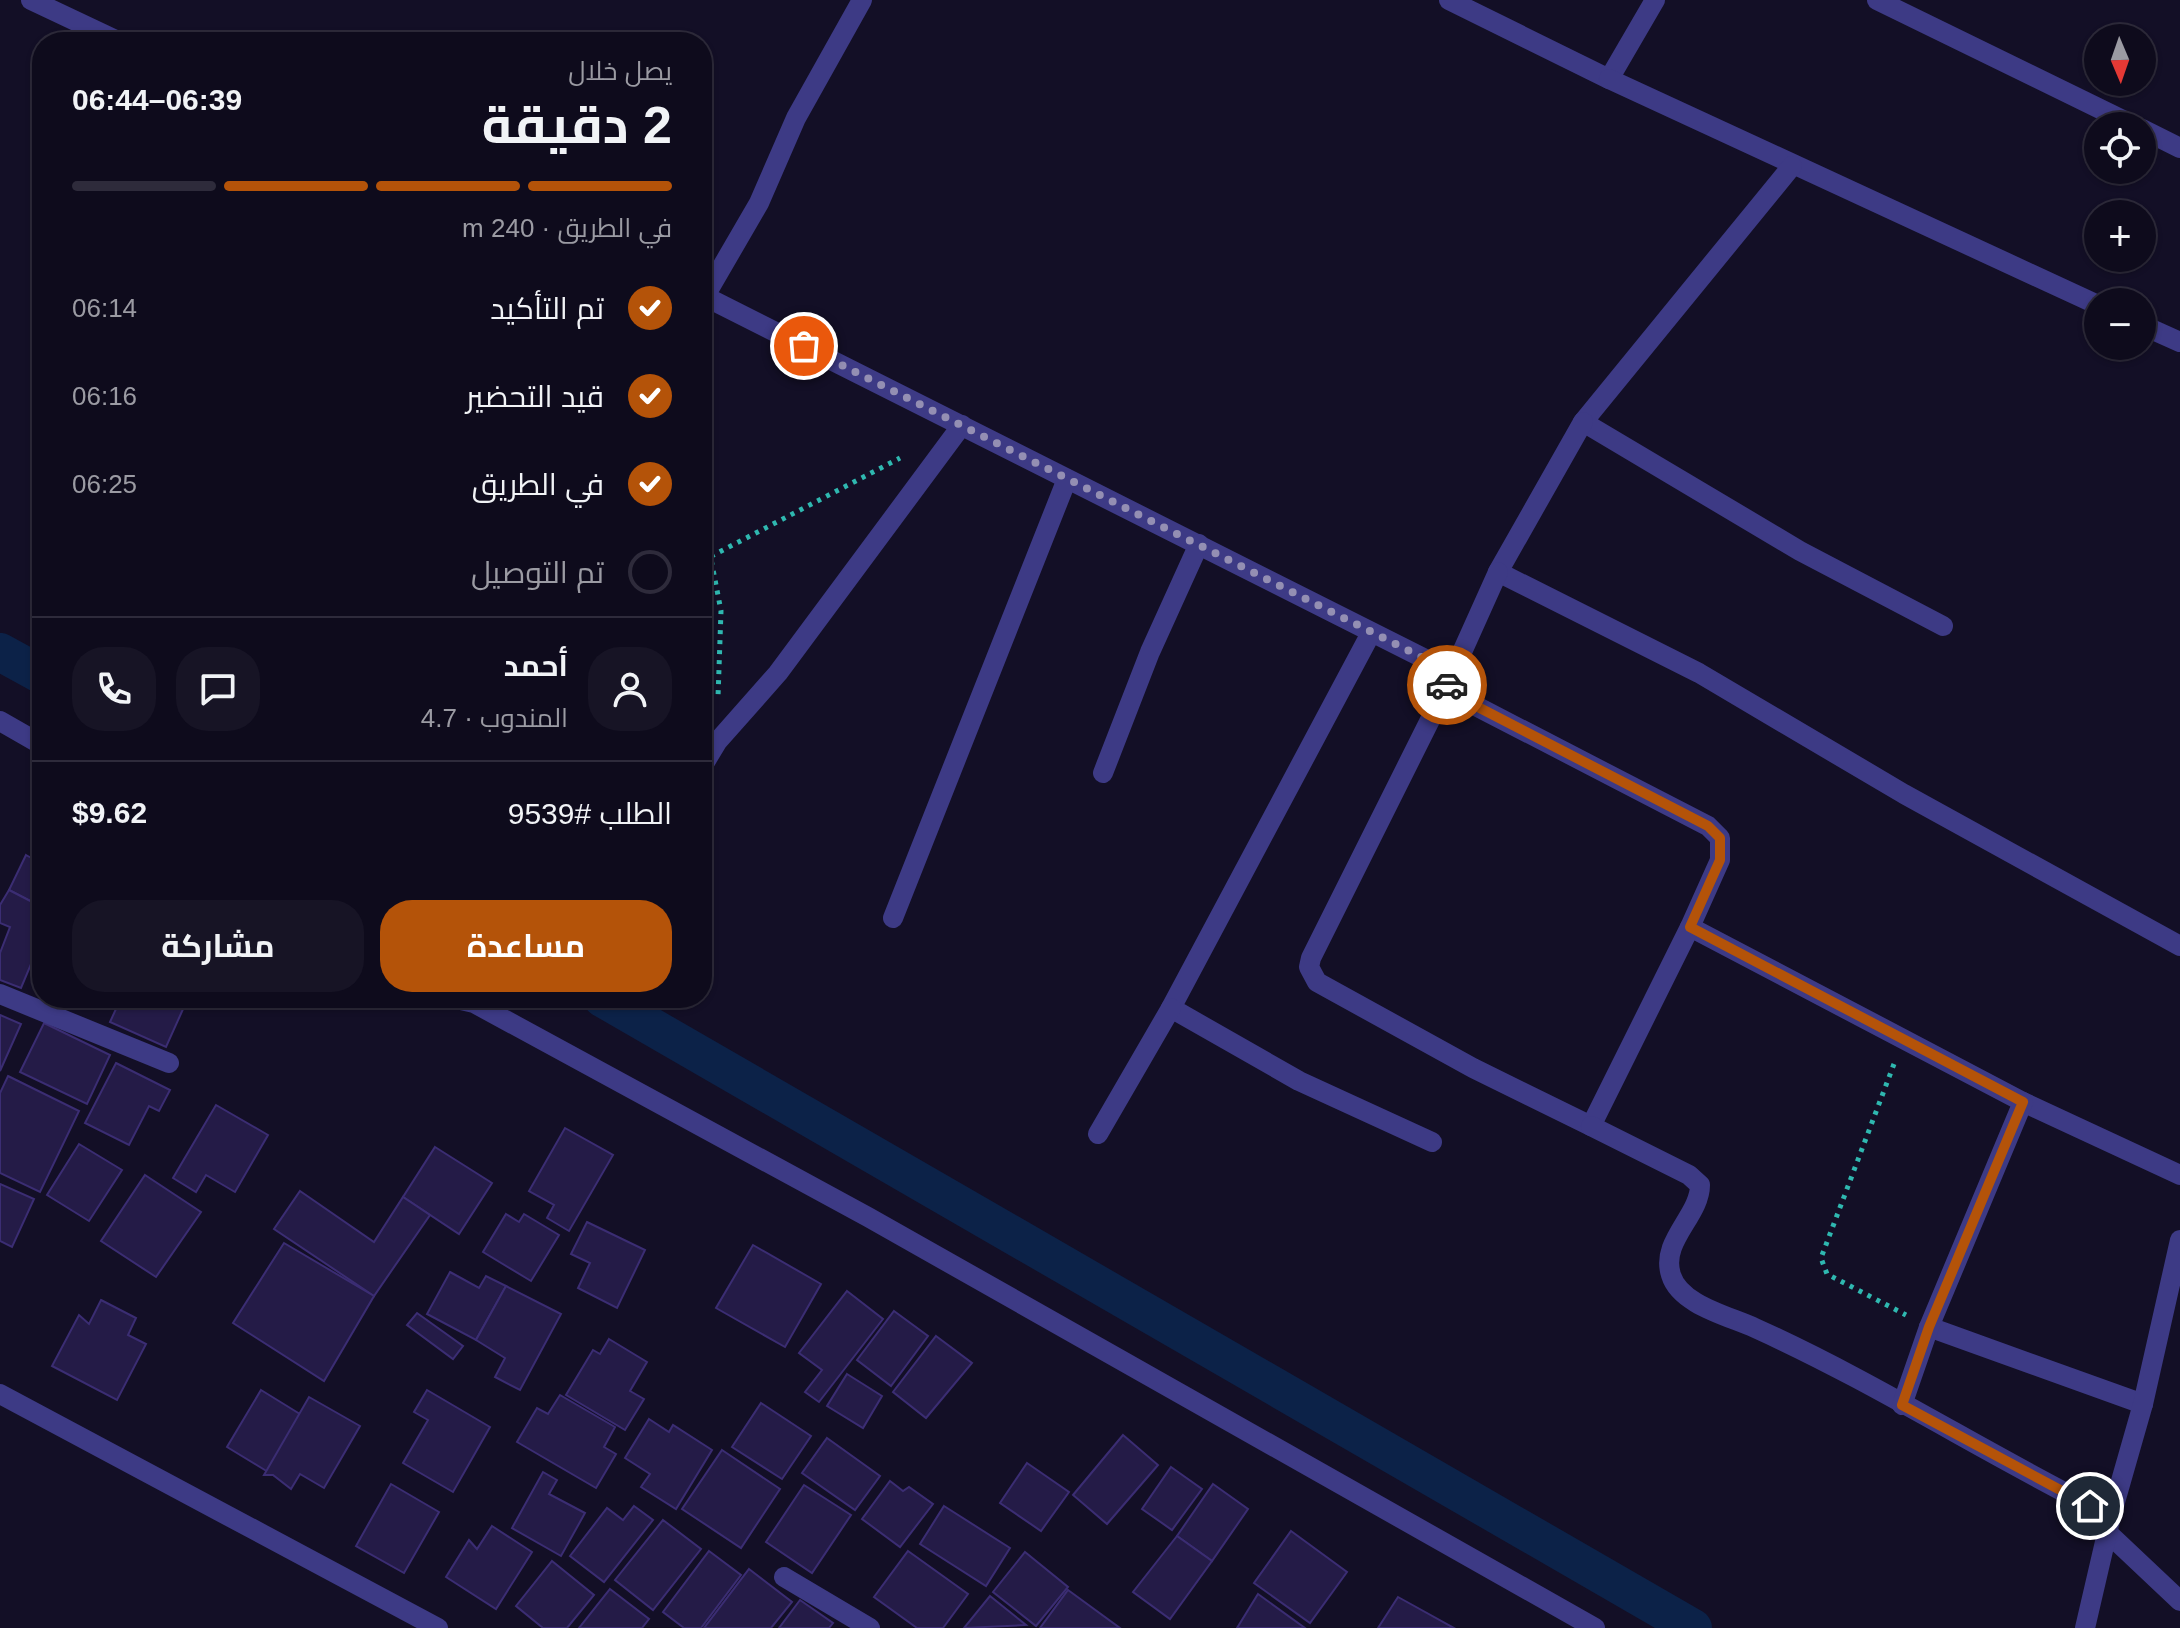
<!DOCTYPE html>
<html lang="ar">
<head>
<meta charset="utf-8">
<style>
	body { margin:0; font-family:Arial,Cairo,sans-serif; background:#171425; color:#f1f3f6; direction:rtl; height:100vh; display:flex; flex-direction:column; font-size:30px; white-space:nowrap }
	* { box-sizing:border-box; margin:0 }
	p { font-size:26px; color:#9b9ba3 }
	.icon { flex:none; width:44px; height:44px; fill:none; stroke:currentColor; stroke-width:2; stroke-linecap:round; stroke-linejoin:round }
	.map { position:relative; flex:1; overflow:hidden; direction:ltr }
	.sheet { position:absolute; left:32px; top:32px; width:680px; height:976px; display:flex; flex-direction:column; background:#0e0b1c; border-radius:32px; box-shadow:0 2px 6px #0004,0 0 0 2px #2e2b3b; direction:rtl }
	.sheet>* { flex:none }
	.needle { width:52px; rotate:178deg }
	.fabs { position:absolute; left:2084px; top:24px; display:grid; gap:16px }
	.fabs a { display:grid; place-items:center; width:72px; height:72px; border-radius:50%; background:#0e0b1c; box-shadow:0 2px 6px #0004,0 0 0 2px #2e2b3b; font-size:40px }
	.pin { position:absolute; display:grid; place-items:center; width:68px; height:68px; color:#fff; margin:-34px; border:4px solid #fff; border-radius:50%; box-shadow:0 2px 8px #0007 }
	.courier { position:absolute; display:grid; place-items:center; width:80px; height:80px; margin:-40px; border:6px solid #b45309; border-radius:50%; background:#fff; color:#222; box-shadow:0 2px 10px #0007 }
	.overview em { font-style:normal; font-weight:700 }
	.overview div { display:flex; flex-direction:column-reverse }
	.overview { display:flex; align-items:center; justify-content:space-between; height:136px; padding:0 40px }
	h1 { font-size:52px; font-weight:700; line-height:60px }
	.bar { display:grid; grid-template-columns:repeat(4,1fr); gap:12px 8px; align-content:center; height:96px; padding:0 40px }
	.bar i { height:10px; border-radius:6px; background:#2e2b3b }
	.bar .active { background:#b45309 }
	.bar p { grid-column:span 4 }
	.line { display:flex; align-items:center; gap:20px; padding:0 40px; border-top:2px solid #2e2b3b }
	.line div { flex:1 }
	.round { display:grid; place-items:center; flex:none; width:84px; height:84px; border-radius:32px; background:#171425 }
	ol { padding:0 40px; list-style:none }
	li { display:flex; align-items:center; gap:24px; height:88px }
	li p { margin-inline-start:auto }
	li .icon { padding:8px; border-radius:50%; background:#b45309; color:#fff; stroke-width:4 }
	li:last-child { color:#9b9ba3 }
	li i { width:44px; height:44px; border:4px solid #2e2b3b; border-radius:50% }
	.action { display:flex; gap:16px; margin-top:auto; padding:16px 40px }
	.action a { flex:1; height:92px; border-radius:32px; background:#b45309; color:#fff; font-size:32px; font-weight:700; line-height:92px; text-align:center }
	.action a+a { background:#171425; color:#f1f3f6 }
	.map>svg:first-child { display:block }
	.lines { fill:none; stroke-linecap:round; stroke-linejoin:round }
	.canal { stroke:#0c2248; stroke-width:38 }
	.building { fill:#241b47; stroke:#3b2d73; stroke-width:2 }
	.path { stroke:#2fb8b0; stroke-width:5; stroke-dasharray:4 6; stroke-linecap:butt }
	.street { stroke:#3d3a85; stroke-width:20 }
	.done { stroke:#948fb3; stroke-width:8; stroke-dasharray:0 14.4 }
	.route { stroke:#b45309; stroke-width:10 }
</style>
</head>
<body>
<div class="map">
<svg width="2180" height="1628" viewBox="0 0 2180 1628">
	<rect width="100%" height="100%" fill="#130f26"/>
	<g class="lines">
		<g class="canal">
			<path d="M 0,652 L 42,675"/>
			<path d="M 602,998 L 1693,1628"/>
		</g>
	</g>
	<g class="building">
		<path d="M 26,855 L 42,864 L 42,907 L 9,890 Z"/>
		<path d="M 9,890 L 42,907 L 42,938 L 21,988 L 0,980 L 0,953 L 10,927 L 0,923 L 0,905 Z"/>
		<path d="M 121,998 L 188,998 L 166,1047 L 110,1022 Z"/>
		<path d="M 0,1015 L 21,1024 L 0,1071 Z"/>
		<path d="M 44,1023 L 110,1055 L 87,1104 L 20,1072 Z"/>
		<path d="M 116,1063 L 170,1090 L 159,1111 L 149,1106 L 129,1145 L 85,1123 Z"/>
		<path d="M 8,1076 L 79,1111 L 40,1192 L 0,1173 L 0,1093 Z"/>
		<path d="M 216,1105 L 268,1135 L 235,1192 L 206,1175 L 196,1192 L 173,1178 Z"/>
		<path d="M 565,1128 L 613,1155 L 569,1231 L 547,1218 L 554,1205 L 529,1191 Z"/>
		<path d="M 79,1144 L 122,1170 L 89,1221 L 47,1195 Z"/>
		<path d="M 435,1147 L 492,1183 L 459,1234 L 403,1197 Z"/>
		<path d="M 145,1175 L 201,1212 L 156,1277 L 101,1241 Z"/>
		<path d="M 0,1184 L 34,1199 L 12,1247 L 0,1241 Z"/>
		<path d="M 300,1191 L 374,1242 L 403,1197 L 430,1215 L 374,1296 L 274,1229 Z"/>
		<path d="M 506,1214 L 519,1222 L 524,1214 L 559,1235 L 531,1281 L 483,1252 Z"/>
		<path d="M 587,1222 L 645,1250 L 617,1308 L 578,1288 L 590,1263 L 571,1254 Z"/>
		<path d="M 284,1243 L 374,1296 L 324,1381 L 233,1323 Z"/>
		<path d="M 753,1245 L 821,1284 L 785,1347 L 716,1308 Z"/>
		<path d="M 450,1272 L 479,1288 L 486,1276 L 506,1286 L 476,1340 L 427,1314 Z"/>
		<path d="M 506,1286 L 561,1314 L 520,1390 L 495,1377 L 505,1358 L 476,1340 Z"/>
		<path d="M 847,1291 L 883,1319 L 819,1402 L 805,1392 L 822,1370 L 799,1353 Z"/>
		<path d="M 101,1300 L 136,1318 L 128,1335 L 146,1344 L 117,1400 L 52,1366 L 79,1315 L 89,1324 Z"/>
		<path d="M 894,1311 L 928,1336 L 891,1386 L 857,1360 Z"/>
		<path d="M 417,1313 L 463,1346 L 453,1359 L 407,1325 Z"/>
		<path d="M 936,1336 L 972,1363 L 926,1418 L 893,1392 Z"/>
		<path d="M 609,1339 L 647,1362 L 630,1391 L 644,1399 L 625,1430 L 566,1395 L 593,1350 L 600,1354 Z"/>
		<path d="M 847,1374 L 882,1396 L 863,1428 L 827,1406 Z"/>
		<path d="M 261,1390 L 308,1419 L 273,1475 L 227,1447 Z"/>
		<path d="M 427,1390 L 490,1427 L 453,1492 L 403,1463 L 428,1420 L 414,1412 Z"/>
		<path d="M 560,1395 L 615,1427 L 604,1447 L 616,1454 L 596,1488 L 517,1442 L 537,1408 L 548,1414 Z"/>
		<path d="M 309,1397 L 360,1426 L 324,1488 L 300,1474 L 291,1489 L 273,1475 L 264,1475 Z"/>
		<path d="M 761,1403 L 811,1436 L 782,1479 L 732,1447 Z"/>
		<path d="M 649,1419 L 669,1432 L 673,1425 L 712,1450 L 676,1509 L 641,1487 L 650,1474 L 625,1458 Z"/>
		<path d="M 1123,1435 L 1158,1465 L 1107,1524 L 1073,1495 Z"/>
		<path d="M 827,1438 L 880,1476 L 855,1510 L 802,1473 Z"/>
		<path d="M 722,1450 L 780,1489 L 741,1548 L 682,1509 Z"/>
		<path d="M 1027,1463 L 1069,1492 L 1041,1531 L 1000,1503 Z"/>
		<path d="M 1171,1467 L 1202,1489 L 1172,1530 L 1142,1509 Z"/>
		<path d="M 543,1472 L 557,1480 L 549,1494 L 585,1513 L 561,1556 L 512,1528 Z"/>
		<path d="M 890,1481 L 903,1491 L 909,1487 L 933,1504 L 900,1547 L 862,1519 Z"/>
		<path d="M 391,1484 L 439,1512 L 404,1573 L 356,1546 Z"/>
		<path d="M 1213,1484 L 1248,1509 L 1212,1561 L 1177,1536 Z"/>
		<path d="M 804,1485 L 851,1515 L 812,1573 L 766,1542 Z"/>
		<path d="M 634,1506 L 653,1520 L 604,1582 L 570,1556 L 607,1508 L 623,1520 Z"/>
		<path d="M 944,1506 L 1010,1548 L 986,1586 L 920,1544 Z"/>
		<path d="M 663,1520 L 701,1549 L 653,1610 L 615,1580 Z"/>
		<path d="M 492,1526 L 532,1552 L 496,1609 L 446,1577 L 469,1540 L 477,1549 Z"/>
		<path d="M 1291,1531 L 1347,1572 L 1310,1623 L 1254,1583 Z"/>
		<path d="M 1177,1536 L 1212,1561 L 1170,1619 L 1133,1592 Z"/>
		<path d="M 709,1551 L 741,1575 L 701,1628 L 684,1628 L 663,1612 Z"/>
		<path d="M 908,1551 L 968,1594 L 943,1628 L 917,1628 L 874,1597 Z"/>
		<path d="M 1025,1552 L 1068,1587 L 1036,1626 L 993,1592 Z"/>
		<path d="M 552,1561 L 594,1595 L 567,1628 L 543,1628 L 516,1606 Z"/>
		<path d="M 749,1569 L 792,1602 L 771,1628 L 704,1628 Z"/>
		<path d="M 610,1589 L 649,1619 L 642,1628 L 579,1628 Z"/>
		<path d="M 1068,1590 L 1120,1628 L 1040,1628 Z"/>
		<path d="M 1258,1594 L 1305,1628 L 1237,1628 Z"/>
		<path d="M 990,1596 L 1026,1625 L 964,1628 Z"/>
		<path d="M 1398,1597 L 1454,1628 L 1378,1628 Z"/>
		<path d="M 800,1600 L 833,1623 L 829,1628 L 779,1628 Z"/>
	</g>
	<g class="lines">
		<g class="path">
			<path d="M 702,512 L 721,611 L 718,697"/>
			<path d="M 702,561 L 900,458"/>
			<path d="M 1894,1064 L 1821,1258 L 1827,1274 L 1906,1315"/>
		</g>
		<g class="street">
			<path d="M 31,0 L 120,42"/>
			<path d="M 1449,0 L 1609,79 L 1655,0"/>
			<path d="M 1877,0 L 2135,126"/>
			<path d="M 1609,79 L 2098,305"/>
			<path d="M 2142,129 L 2180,148"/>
			<path d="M 1792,166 L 1583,422 L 1800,551 L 1943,626"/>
			<path d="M 702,295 L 1451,672"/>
			<path d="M 705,296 L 759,203 L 796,118 L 862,0"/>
			<path d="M 2142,325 L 2180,342"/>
			<path d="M 1583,422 L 1498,572 L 1699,673 L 1904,794 L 2180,946"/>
			<path d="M 1498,572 L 1445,690 L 1708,826 L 1720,838 L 1720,860 L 1690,927 L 2023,1102 L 2180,1175"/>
			<path d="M 1371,633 L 1171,1008 L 1299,1081 L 1432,1142"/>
			<path d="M 1445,690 L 1311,958 L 1309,967 L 1317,982 L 1473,1068 L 1591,1126 L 1690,927"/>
			<path d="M 0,721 L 42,745"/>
			<path d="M 702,767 L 717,742 L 778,673 L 962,425"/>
			<path d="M 1103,773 L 1150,652 L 1199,544"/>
			<path d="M 893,918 L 1067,479"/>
			<path d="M 0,994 L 169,1063"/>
			<path d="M 452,998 L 474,1003 L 868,1217 L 1595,1628"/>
			<path d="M 1591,1126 L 1689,1175 L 1700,1185 C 1700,1216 1660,1241 1671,1275 C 1680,1305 1729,1316 1755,1328 C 1877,1383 1991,1457 2111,1516"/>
			<path d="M 1098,1134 L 1171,1008"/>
			<path d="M 1929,1327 L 2143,1404"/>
			<path d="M 0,1394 L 438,1628"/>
			<path d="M 1902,1405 L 1929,1327 L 2023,1102"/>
			<path d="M 2109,1534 L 2180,1601"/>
			<path d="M 784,1577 L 870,1628"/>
			<path d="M 2085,1628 L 2111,1516 L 2143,1404 L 2180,1240"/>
		</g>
	</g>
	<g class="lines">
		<path class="done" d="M 804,346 L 1451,672 L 1447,685"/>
		<path class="route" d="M 1447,685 L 1445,690 L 1708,826 L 1720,838 L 1720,860 L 1690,927 L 2023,1102 L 1929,1327 L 1902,1405 L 2090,1506"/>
	</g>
</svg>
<div class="fabs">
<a><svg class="needle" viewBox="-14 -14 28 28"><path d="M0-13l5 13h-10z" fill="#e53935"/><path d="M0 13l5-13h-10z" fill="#9b9ba3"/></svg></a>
<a><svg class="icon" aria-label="locate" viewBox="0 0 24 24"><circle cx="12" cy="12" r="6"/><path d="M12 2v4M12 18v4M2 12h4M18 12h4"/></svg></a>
<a>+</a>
<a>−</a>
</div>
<div class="pin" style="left:804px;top:346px;background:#ea580c"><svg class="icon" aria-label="bag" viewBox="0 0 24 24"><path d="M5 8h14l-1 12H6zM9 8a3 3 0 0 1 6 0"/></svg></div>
<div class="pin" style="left:2090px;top:1506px;background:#1f2937"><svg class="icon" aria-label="home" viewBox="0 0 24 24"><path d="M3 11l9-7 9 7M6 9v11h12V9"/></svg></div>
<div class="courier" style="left:1447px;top:685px"><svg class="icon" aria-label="car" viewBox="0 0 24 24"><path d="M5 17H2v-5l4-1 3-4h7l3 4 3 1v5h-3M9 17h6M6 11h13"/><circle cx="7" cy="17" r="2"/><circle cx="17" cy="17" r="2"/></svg></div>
<section class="sheet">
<div class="overview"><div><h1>2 دقيقة</h1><p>يصل خلال</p></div><em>06:39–06:44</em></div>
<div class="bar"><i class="active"></i><i class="active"></i><i class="active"></i><i></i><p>في الطريق · 240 m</p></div>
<ol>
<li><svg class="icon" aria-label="check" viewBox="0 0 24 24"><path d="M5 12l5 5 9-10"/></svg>تم التأكيد<p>06:14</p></li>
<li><svg class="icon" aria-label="check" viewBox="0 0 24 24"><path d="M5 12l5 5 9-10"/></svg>قيد التحضير<p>06:16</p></li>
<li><svg class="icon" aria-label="check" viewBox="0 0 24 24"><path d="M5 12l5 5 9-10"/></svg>في الطريق<p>06:25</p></li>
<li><i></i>تم التوصيل</li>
</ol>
<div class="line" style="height:144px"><a class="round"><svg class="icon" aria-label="person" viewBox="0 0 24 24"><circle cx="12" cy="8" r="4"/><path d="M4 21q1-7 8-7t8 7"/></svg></a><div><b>أحمد</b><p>المندوب · 4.7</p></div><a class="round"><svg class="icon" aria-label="chat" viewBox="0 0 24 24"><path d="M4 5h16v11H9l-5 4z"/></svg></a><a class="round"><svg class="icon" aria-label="phone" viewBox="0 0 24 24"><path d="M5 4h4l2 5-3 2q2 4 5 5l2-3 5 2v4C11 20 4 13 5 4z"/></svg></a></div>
<div class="line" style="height:104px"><div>الطلب #9539</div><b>$9.62</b></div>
<div class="action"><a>مساعدة</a><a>مشاركة</a></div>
</section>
</div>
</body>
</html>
